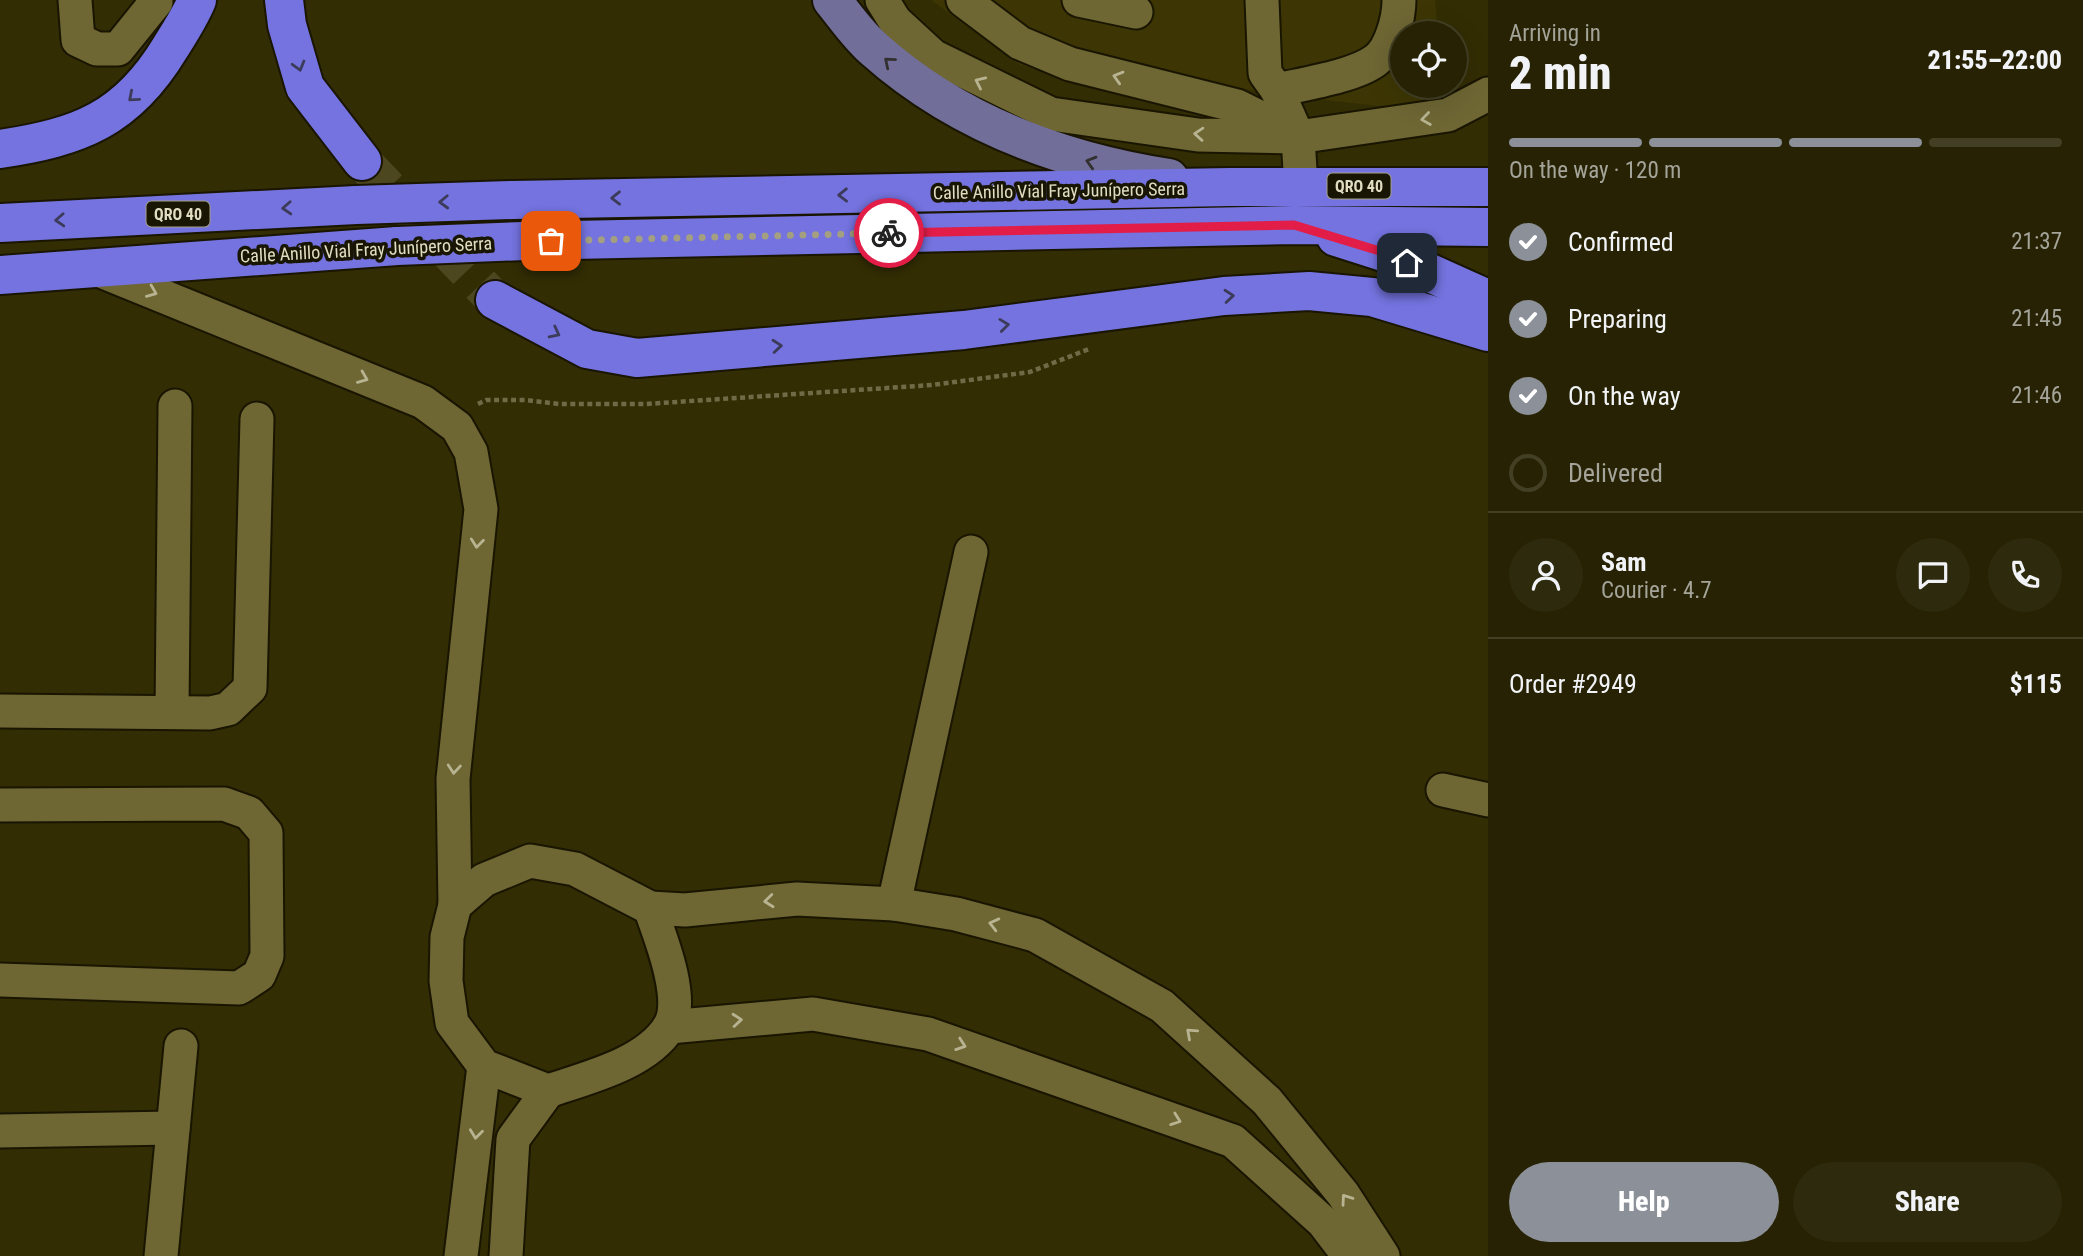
<!DOCTYPE html>
<html lang="en">
<head>
<meta charset="utf-8">
<style>
	body { margin:0; font-family:"Roboto Condensed",sans-serif; background:#2e2a0d; color:#f1f3f6; height:100vh; display:flex; flex-direction:column; font-size:26px; white-space:nowrap }
	* { box-sizing:border-box; margin:0 }
	p { font-size:23px; color:#a4a49a }
	.icon { flex:none; width:38px; height:38px; fill:none; stroke:currentColor; stroke-width:2; stroke-linecap:round; stroke-linejoin:round }
	.map { position:relative; flex:1; overflow:hidden }
	.sheet { display:flex; flex-direction:column; background:#262203; width:595px }
	.sheet>* { flex:none }
	.fabs { position:absolute; left:1390px; top:21px; display:grid; gap:14px }
	.fabs a { display:grid; place-items:center; width:77px; height:77px; border-radius:50%; background:#262203; box-shadow:0 7px 28px #0002,0 0 0 2px #423f25; font-size:35px }
	.pin { position:absolute; display:grid; place-items:center; width:60px; height:60px; color:#fff; margin:-30px; border-radius:14px; box-shadow:0 4px 10px #0006 }
	.courier { position:absolute; display:grid; place-items:center; width:70px; height:70px; margin:-35px; border:5px solid #e11d48; border-radius:50%; background:#fff; color:#222; box-shadow:0 2px 9px #0007 }
	.overview em { font-style:normal; font-weight:800 }
	.overview div { display:flex; flex-direction:column-reverse }
	.overview { display:flex; align-items:center; justify-content:space-between; height:119px; padding:0 21px }
	h1 { font-size:46px; font-weight:800; line-height:52px }
	.bar { display:grid; grid-template-columns:repeat(4,1fr); gap:10px 7px; align-content:center; height:84px; padding:0 21px }
	.bar i { height:9px; border-radius:5px; background:#423f25 }
	.bar .current { background:#8c9099 }
	.bar p { grid-column:span 4 }
	.line { display:flex; align-items:center; gap:18px; padding:0 21px; border-top:2px solid #423f25 }
	.line div { flex:1 }
	.round { display:grid; place-items:center; flex:none; width:74px; height:74px; border-radius:37px; background:#2e2a0d }
	ol { padding:0 21px; list-style:none }
	li { display:flex; align-items:center; gap:21px; height:77px }
	li p { margin-inline-start:auto }
	li .icon { padding:7px; border-radius:50%; background:#8c9099; color:#fff; stroke-width:4 }
	li:last-child { color:#a4a49a }
	li i { width:38px; height:38px; border:4px solid #423f25; border-radius:50% }
	.cta { display:flex; gap:14px; margin-top:auto; padding:14px 21px }
	.cta a { flex:1; height:80px; border-radius:42px; background:#8c9099; color:#fff; font-size:28px; font-weight:800; line-height:80px; text-align:center }
	.cta a+a { background:#2e2a0d; color:#f1f3f6 }
	main { display:flex; flex:1; min-height:0 }
	.map>svg:first-child { display:block }
	.built { fill:#3d3604 }
	.lines { fill:none; stroke-linecap:round; stroke-linejoin:round }
	.highway-tunnel { stroke:#4d4720; stroke-width:38; stroke-dasharray:38 19; stroke-linecap:butt }
	.minor-casing { stroke:#191500; stroke-width:37 }
	.major-casing { stroke:#191500; stroke-width:42 }
	.highway-casing { stroke:#191500; stroke-width:42 }
	.path { stroke:#706b46; stroke-width:4.5; stroke-dasharray:5 3.5; stroke-linecap:butt }
	.minor { stroke:#6e6633; stroke-width:33 }
	.major { stroke:#726e9a; stroke-width:38 }
	.highway { stroke:#7473df; stroke-width:38 }
	.highway-bridge-casing { stroke:#191500; stroke-width:42; stroke-linecap:butt }
	.highway-bridge { stroke:#7473df; stroke-width:38 }
	.oneway { stroke:#333030 }
	.oneway2 { stroke:#3d3b5a }
	.oneway3 { stroke:#b8b390 }
	.done { stroke:#a39f80; stroke-width:7; stroke-dasharray:0 12.6 }
	.route { stroke:#e11d48; stroke-width:9 }
	.labels { text-anchor:middle; stroke-width:7; stroke-linejoin:round; paint-order:stroke }
	.shield { fill:#181502; stroke:#a4a188; stroke-width:2 }
	.shield-label { font-size:16px; font-weight:bold; fill:#e0ddc2 }
	.street-label { font-size:18px; fill:#e0ddc2; stroke:#181502 }
</style>
</head>
<body>
<main>
<div class="map">
<svg width="1488" height="1256" viewBox="0 0 1488 1256">
	<rect width="100%" height="100%" fill="#332d04"/>
	<path class="built" d="M 931,0 L 1435,0 L 1438,33 L 1402,33 L 1402,86 L 1438,86 L 1438,105 L 1408,109 L 1278,95 L 1170,75 L 1077,81 L 1020,65 Z"/>
	<g class="lines">
		<path class="highway-tunnel" d="M 362,161 L 495,300"/>
		<g class="minor-casing">
			<g id="minor">
				<path d="M 75,0 L 78,40 L 97,49 L 118,49 L 156,2"/>
				<path d="M 882,0 L 895,21 L 933,56 L 1051,114 L 1198,135 L 1298,137 L 1448,115 L 1488,94"/>
				<path d="M 963,0 L 1020,43 L 1070,64 L 1237,106 L 1289,132"/>
				<path d="M 1079,0 L 1136,12"/>
				<path d="M 1262,0 L 1265,73 L 1277,90 L 1298,137 L 1301,187"/>
				<path d="M 1277,90 C 1303,84 1356,76 1376,60 C 1391,49 1399,18 1399,0"/>
				<path d="M 91,267 L 423,402 L 457,427 L 471,452 L 481,509 L 453,779 L 455,905"/>
				<path d="M 0,711 L 210,713 L 228,709 L 250,688 L 257,419"/>
				<path d="M 172,712 L 175,406"/>
				<path d="M 1443,790 L 1488,800"/>
				<path d="M 0,805 L 224,804 L 249,813 L 266,833 L 267,956 L 259,975 L 239,988 L 0,980"/>
				<path d="M 530,861 L 575,869 L 650,908 C 660,936 686,1000 669,1027 C 646,1064 586,1078 548,1091 L 484,1066 L 452,1023 L 446,981 L 447,937 L 455,905 L 484,880 Z"/>
				<path d="M 894,904 L 971,552"/>
				<path d="M 650,908 L 685,910 L 797,899 L 894,904 L 956,914 L 1035,935 L 1162,1006 L 1267,1101 L 1343,1194 L 1383,1256"/>
				<path d="M 669,1027 L 813,1014 L 928,1034 L 1233,1141 L 1323,1222 L 1349,1256"/>
				<path d="M 0,1131 L 173,1128"/>
				<path d="M 161,1256 L 181,1046"/>
				<path d="M 461,1256 L 484,1066"/>
				<path d="M 506,1256 L 513,1139 L 548,1091"/>
			</g>
		</g>
		<g class="major-casing">
			<path id="major" d="M 832,0 C 845,16 858,35 874,49 C 957,123 1060,161 1169,178"/>
		</g>
		<g class="highway-casing">
			<g id="highway">
				<path d="M 284,0 L 287,25 L 305,87 L 362,161"/>
				<path d="M 0,149 C 80,137 127,119 170,48 C 180,32 190,17 197,0"/>
				<path d="M 512,200 L 1230,187 L 1488,187"/>
				<path d="M 0,223 L 356,205"/>
				<path d="M 1336,237 L 1383,252 L 1479,295 L 1488,303"/>
				<path d="M 524,241 L 1294,225 L 1488,227"/>
				<path d="M 0,275 L 397,246"/>
				<path d="M 495,300 L 587,349 L 637,358 L 964,330 L 1224,296 L 1309,291 L 1372,297 L 1488,332"/>
			</g>
		</g>
		<path class="path" d="M 478,404 L 486,400 L 525,400 L 559,404 L 646,404 L 932,385 L 1030,372 L 1089,349"/>
		<use href="#minor" class="minor"/>
		<use href="#major" class="major"/>
		<use href="#highway" class="highway"/>
		<g class="highway-bridge-casing">
			<g id="highway-bridge">
				<path d="M 356,205 L 512,200"/>
				<path d="M 397,246 L 524,241"/>
			</g>
		</g>
		<use href="#highway-bridge" class="highway-bridge"/>
	</g>
	<defs><path id="oneway-chevron" d="M-2-3.5L2.5 0L-2 3.5" fill="none" stroke-width="1.6" stroke-linecap="round" stroke-linejoin="round" transform="scale(1.75)"/></defs>
	<g class="oneway">
		<use href="#oneway-chevron" transform="translate(889 62) rotate(-140)"/>
		<use href="#oneway-chevron" transform="translate(1091 162) rotate(-164)"/>
	</g>
	<g class="oneway2">
		<use href="#oneway-chevron" transform="translate(299 66) rotate(74)"/>
		<use href="#oneway-chevron" transform="translate(133 97) rotate(139)"/>
		<use href="#oneway-chevron" transform="translate(843 195) rotate(179)"/>
		<use href="#oneway-chevron" transform="translate(616 198) rotate(179)"/>
		<use href="#oneway-chevron" transform="translate(444 202) rotate(178)"/>
		<use href="#oneway-chevron" transform="translate(287 208) rotate(177)"/>
		<use href="#oneway-chevron" transform="translate(60 220) rotate(177)"/>
		<use href="#oneway-chevron" transform="translate(1229 296) rotate(-5)"/>
		<use href="#oneway-chevron" transform="translate(1004 325) rotate(-7)"/>
		<use href="#oneway-chevron" transform="translate(555 333) rotate(27)"/>
		<use href="#oneway-chevron" transform="translate(777 346) rotate(-5)"/>
	</g>
	<g class="oneway3">
		<use href="#oneway-chevron" transform="translate(1118 77) rotate(-164)"/>
		<use href="#oneway-chevron" transform="translate(980 82) rotate(-155)"/>
		<use href="#oneway-chevron" transform="translate(1426 119) rotate(172)"/>
		<use href="#oneway-chevron" transform="translate(1199 134) rotate(-176)"/>
		<use href="#oneway-chevron" transform="translate(152 292) rotate(22)"/>
		<use href="#oneway-chevron" transform="translate(363 378) rotate(22)"/>
		<use href="#oneway-chevron" transform="translate(477 543) rotate(96)"/>
		<use href="#oneway-chevron" transform="translate(454 769) rotate(95)"/>
		<use href="#oneway-chevron" transform="translate(769 901) rotate(174)"/>
		<use href="#oneway-chevron" transform="translate(994 924) rotate(-166)"/>
		<use href="#oneway-chevron" transform="translate(737 1020) rotate(-5)"/>
		<use href="#oneway-chevron" transform="translate(1191 1033) rotate(-138)"/>
		<use href="#oneway-chevron" transform="translate(961 1045) rotate(19)"/>
		<use href="#oneway-chevron" transform="translate(1176 1120) rotate(20)"/>
		<use href="#oneway-chevron" transform="translate(476 1134) rotate(97)"/>
		<use href="#oneway-chevron" transform="translate(1346 1199) rotate(-125)"/>
	</g>
	<g class="lines">
		<path class="done" d="M 551,241 L 889,233"/>
		<path class="route" d="M 889,233 L 1294,225 L 1383,252 L 1407,263"/>
	</g>
	<g class="labels">
		<g class="shield">
			<rect x="1327.5" y="173.5" width="63" height="25" rx="5"/>
			<rect x="146.5" y="201.5" width="63" height="25" rx="5"/>
		</g>
		<g class="shield-label">
			<text x="1359" y="192">QRO 40</text>
			<text x="178" y="220">QRO 40</text>
		</g>
		<g class="street-label">
			<text transform="translate(1059 191) rotate(-1)" y="6">Calle Anillo Vial Fray Junípero Serra</text>
			<text transform="translate(366 250) rotate(-3)" y="6">Calle Anillo Vial Fray Junípero Serra</text>
		</g>
	</g>
</svg>
<div class="fabs">
<a><svg class="icon" aria-label="locate" viewBox="0 0 24 24"><circle cx="12" cy="12" r="6"/><path d="M12 2v4M12 18v4M2 12h4M18 12h4"/></svg></a>
</div>
<div class="pin" style="left:551px;top:241px;background:#ea580c"><svg class="icon" aria-label="bag" viewBox="0 0 24 24"><path d="M5 8h14l-1 12H6zM9 8a3 3 0 0 1 6 0"/></svg></div>
<div class="pin" style="left:1407px;top:263px;background:#1f2937"><svg class="icon" aria-label="home" viewBox="0 0 24 24"><path d="M3 11l9-7 9 7M6 9v11h12V9"/></svg></div>
<div class="courier" style="left:889px;top:233px"><svg class="icon" aria-label="bike" viewBox="0 0 24 24"><circle cx="6" cy="16" r="4"/><circle cx="18" cy="16" r="4"/><path d="M6 16l4-8h5l3 8M10 8l3 8H6M13 5h3"/></svg></div>
</div>
<section class="sheet">
<div class="overview"><div><h1>2 min</h1><p>Arriving in</p></div><em>21:55–22:00</em></div>
<div class="bar"><i class="current"></i><i class="current"></i><i class="current"></i><i></i><p>On the way · 120 m</p></div>
<ol>
<li><svg class="icon" aria-label="check" viewBox="0 0 24 24"><path d="M5 12l5 5 9-10"/></svg>Confirmed<p>21:37</p></li>
<li><svg class="icon" aria-label="check" viewBox="0 0 24 24"><path d="M5 12l5 5 9-10"/></svg>Preparing<p>21:45</p></li>
<li><svg class="icon" aria-label="check" viewBox="0 0 24 24"><path d="M5 12l5 5 9-10"/></svg>On the way<p>21:46</p></li>
<li><i></i>Delivered</li>
</ol>
<div class="line" style="height:126px"><a class="round"><svg class="icon" aria-label="person" viewBox="0 0 24 24"><circle cx="12" cy="8" r="4"/><path d="M4 21q1-7 8-7t8 7"/></svg></a><div><b>Sam</b><p>Courier · 4.7</p></div><a class="round"><svg class="icon" aria-label="chat" viewBox="0 0 24 24"><path d="M4 5h16v11H9l-5 4z"/></svg></a><a class="round"><svg class="icon" aria-label="phone" viewBox="0 0 24 24"><path d="M5 4h4l2 5-3 2q2 4 5 5l2-3 5 2v4C11 20 4 13 5 4z"/></svg></a></div>
<div class="line" style="height:91px"><div>Order #2949</div><b>$115</b></div>
<div class="cta"><a>Help</a><a>Share</a></div>
</section>
</main>
</body>
</html>
